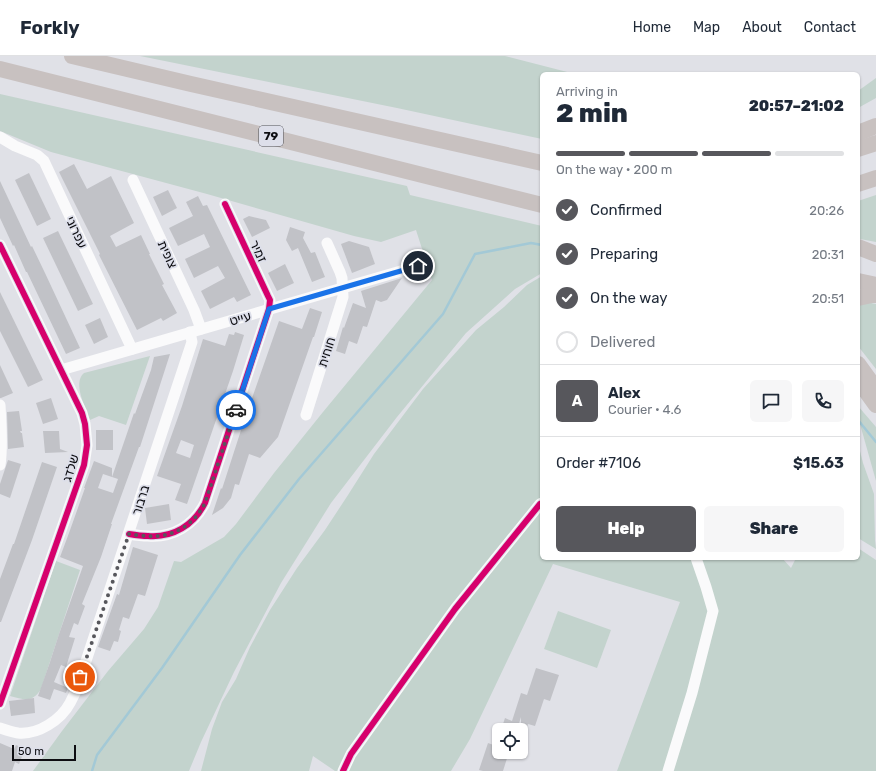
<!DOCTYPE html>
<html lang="en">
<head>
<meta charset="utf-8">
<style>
	body { margin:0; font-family:Rubik,Heebo,sans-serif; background:#f6f6f7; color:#1f2937; height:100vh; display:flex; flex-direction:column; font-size:15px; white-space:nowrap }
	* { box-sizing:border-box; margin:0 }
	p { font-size:13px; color:#747a83 }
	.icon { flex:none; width:22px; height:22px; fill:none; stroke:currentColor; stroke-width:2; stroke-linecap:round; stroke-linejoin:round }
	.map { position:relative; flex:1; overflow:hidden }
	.sheet { position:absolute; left:540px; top:16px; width:320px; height:488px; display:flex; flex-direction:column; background:#fff; border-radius:6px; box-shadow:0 1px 3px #0004 }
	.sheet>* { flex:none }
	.controls { position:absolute; left:492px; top:667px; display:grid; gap:8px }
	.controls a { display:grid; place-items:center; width:36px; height:36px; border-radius:6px; background:#fff; box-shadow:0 1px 3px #0004; font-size:20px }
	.scale { position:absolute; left:12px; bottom:10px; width:64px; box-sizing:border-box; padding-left:4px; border:2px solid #0d0d11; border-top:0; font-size:11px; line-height:14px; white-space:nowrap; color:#0d0d11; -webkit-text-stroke:3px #dddfea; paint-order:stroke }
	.pin { position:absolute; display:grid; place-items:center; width:34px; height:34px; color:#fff; margin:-17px; border:2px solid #fff; border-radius:50%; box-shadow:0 1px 4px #0007 }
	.courier { position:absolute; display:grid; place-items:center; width:40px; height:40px; margin:-20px; border:3px solid #1a73e8; border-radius:50%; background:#fff; color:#222; box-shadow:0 1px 5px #0007 }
	.headline em { font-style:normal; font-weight:800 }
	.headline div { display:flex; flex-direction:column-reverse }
	.headline { display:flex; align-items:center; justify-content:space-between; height:68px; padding:0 16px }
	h1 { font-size:26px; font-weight:800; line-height:30px }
	.bar { display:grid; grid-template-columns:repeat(4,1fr); gap:6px 4px; align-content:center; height:48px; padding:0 16px }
	.bar i { height:5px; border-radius:3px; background:#e0e1e3 }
	.bar .active { background:#57575c }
	.bar p { grid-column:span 4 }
	.line { display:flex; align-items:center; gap:10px; padding:0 16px; border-top:1px solid #e0e1e3 }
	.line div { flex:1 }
	.round { display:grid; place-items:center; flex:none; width:42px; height:42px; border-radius:6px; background:#f6f6f7 }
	ol { padding:0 16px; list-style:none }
	li { display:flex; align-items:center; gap:12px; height:44px }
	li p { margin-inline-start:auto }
	li .icon { padding:4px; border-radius:50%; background:#57575c; color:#fff; stroke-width:4 }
	li:last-child { color:#747a83 }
	li i { width:22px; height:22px; border:2px solid #e0e1e3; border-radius:50% }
	.cta { display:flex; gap:8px; margin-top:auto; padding:8px 16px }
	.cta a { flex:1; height:46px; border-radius:6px; background:#57575c; color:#fff; font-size:16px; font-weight:800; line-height:46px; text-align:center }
	.cta a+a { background:#f6f6f7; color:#1f2937 }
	header { display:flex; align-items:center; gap:24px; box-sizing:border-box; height:56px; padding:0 20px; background:#fff; border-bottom:1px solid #e0e1e3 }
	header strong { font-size:19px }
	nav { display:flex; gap:22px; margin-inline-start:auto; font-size:14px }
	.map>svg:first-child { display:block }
	.green { fill:#c3d3cd }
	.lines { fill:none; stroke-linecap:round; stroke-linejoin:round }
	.stream { stroke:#a3c9d6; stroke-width:2.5 }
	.building { fill:#c1c2c7; fill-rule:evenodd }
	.minor { stroke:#fafafb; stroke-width:11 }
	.highway { stroke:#c8c1c0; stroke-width:16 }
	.cycleway-casing { stroke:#dddfea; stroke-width:8 }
	.cycleway { stroke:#d6006c; stroke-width:6 }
	.done { stroke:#57575c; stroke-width:4; stroke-dasharray:0 7.2 }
	.route { stroke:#1a73e8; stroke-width:5 }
	.labels { text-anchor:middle; stroke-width:3.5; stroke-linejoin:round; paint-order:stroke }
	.shield { fill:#dddfea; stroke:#4b4c52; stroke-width:1 }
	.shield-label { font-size:12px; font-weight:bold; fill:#0d0d11 }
	.street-label { font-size:13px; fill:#0d0d11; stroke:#dddfea }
</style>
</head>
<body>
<header>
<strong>Forkly</strong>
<nav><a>Home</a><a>Map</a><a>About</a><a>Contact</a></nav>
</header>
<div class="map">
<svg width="876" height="715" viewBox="0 0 876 715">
	<rect width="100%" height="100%" fill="#e0e1e7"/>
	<g class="green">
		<path d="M 140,0 L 505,0 L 575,18 L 542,18 L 542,83 L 397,52 Z"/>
		<path d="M 876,22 L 876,42 L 858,52 L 858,35 Z"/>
		<path d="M 0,38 L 407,130 L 410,139 L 542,170 L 542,217 L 515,233 L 466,277 L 397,361 L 331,447 L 281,527 L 234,616 L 201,686 L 189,715 L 33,715 L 62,675 L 108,615 L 144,573 L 158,551 L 174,505 L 181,506 L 224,481 L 236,468 L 274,417 L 323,356 L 432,224 L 416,174 L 381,186 L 354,180 L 207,138 L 51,96 L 0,75 Z"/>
		<path d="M 876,139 L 876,186 L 860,183 L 858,181 L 858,145 Z"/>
		<path d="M 542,220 L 542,502 L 782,502 L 791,512 L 796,502 L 858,502 L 858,492 L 876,504 L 876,715 L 617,715 L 680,546 L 553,508 L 470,683 L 451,715 L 335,715 L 313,700 L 309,715 L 201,715 L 212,673 L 222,646 L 236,623 L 250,591 L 270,554 L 297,512 L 325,474 L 348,439 L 374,398 L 423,333 L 476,274 L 504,251 L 527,229 Z"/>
		<path d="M 871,247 L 876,248 L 876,313 L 858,290 L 858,248 Z"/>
		<path d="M 150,300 L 126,369 L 99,360 L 90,364 C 86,352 72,327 84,317 Z"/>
		<path d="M 858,350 L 876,371 L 876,425 L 858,361 Z"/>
		<path d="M 858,387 L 863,407 L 874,438 L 875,484 L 876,493 L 858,482 Z"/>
		<path d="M 56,505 L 80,514 L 41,633 C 32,647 25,644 10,640 Z"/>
		<path d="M 558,555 L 611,574 L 597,612 L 544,593 Z"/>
	</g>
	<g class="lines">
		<g class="stream">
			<path d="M 858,364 L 876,386"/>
			<path d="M 92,715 L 97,699 L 162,612 L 240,499 L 299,423 L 443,258 L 475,198 L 531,187 L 542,189"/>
		</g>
	</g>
	<g class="building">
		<path d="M 74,108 L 87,133 L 111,120 L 134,167 L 110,180 L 116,191 L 141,179 L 150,198 L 149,198 L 164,228 L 162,229 L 177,257 L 163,265 L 161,262 L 137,274 L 99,199 L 100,198 L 59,116 Z"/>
		<path d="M 29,117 L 51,163 L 37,170 L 15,124 Z"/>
		<path d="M 0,125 L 31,191 L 32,190 L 45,217 L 80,292 L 66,298 L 27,216 L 26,216 L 14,189 L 13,190 L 0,162 Z"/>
		<path d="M 168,134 L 177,152 L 162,160 L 153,141 Z"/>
		<path d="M 198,140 L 203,150 L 207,149 L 251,239 L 237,246 L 234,241 L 210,253 L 201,235 L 225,222 L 218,210 L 194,222 L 185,203 L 210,191 L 204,178 L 178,190 L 169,172 L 193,160 L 186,146 Z"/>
		<path d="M 249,160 L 266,164 L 270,172 L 252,181 L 243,163 Z"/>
		<path d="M 290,171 L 305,176 L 303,182 L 311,197 L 315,196 L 325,221 L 312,226 L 298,192 L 292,195 L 286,184 Z"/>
		<path d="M 58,175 L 93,248 L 78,255 L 43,182 Z"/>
		<path d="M 349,185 L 369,191 L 375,208 L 352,217 L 341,188 Z"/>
		<path d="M 285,208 L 294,227 L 277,235 L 268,217 Z"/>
		<path d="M 402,222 L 387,244 L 381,246 L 376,244 L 367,271 L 363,270 L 357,288 L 349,285 L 345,298 L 336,295 L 343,271 L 344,272 L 353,247 L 366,252 L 361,235 Z"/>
		<path d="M 0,236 L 43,324 L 28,331 L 0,275 Z"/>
		<path d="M 310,252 L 322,256 L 314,281 L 313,281 L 278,381 L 260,402 L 249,398 L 239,429 L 235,428 L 231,442 L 223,452 L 212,459 L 221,432 L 222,433 L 243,368 L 279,265 L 302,273 Z"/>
		<path d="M 100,262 L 108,281 L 94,288 L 85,269 Z"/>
		<path d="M 235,276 L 244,279 L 233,315 L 187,448 L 175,444 L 181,428 L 157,420 L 182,350 L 203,283 L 225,290 L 229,278 L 234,279 ZM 181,384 L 194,389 L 190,402 L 176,397 Z"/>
		<path d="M 170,298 L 140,391 L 139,391 L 111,468 L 112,468 L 101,501 L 82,548 L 85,550 L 78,569 L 74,567 L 69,581 L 75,582 L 66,611 L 61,609 L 54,626 L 68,632 L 66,637 L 54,633 L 50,644 L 38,640 L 50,606 L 59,578 L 83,510 L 60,501 L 69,477 L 85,432 L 84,432 L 94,405 L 112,412 L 112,421 L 134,357 L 135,358 L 151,314 L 154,301 ZM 103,418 L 118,423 L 113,437 L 98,432 Z"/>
		<path d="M 0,309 L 13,337 L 1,342 L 0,342 Z"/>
		<path d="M 51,342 L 58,363 L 43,368 L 36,347 Z"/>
		<path d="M 19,355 L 22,375 L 20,375 L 21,377 L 22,377 L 24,391 L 8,393 L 7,356 Z"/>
		<rect x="96" y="374" width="17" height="20"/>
		<path d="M 43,375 L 59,375 L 60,393 L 68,396 L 45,397 Z"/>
		<path d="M 8,404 L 21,408 L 10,442 L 0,438 L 0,428 Z"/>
		<path d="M 42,406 L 57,411 L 32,484 L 1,566 L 0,566 L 0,523 L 13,488 L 14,488 Z"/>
		<path d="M 169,448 L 171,464 L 147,468 L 145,452 Z"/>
		<path d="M 133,491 L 158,499 L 145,540 L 138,538 L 129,563 L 123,561 L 119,574 L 121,575 L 118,586 L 114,585 L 110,595 L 98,591 L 117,538 L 119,539 Z"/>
		<path d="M 536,612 L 559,619 L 550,645 L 544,643 L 535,670 L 528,668 L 522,685 L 521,685 L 521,661 L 517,674 L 501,674 L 505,662 L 512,665 L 521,637 L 527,639 Z"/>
		<path d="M 34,642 L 35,657 L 11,660 L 9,645 Z"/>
		<path d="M 0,687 L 14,693 L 16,689 L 25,693 L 19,708 L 15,706 L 12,715 L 0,715 Z"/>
		<path d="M 488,687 L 499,691 L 499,696 L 509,696 L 503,715 L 483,715 L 479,714 Z"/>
	</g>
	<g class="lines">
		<g class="minor">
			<path d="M 0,81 L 15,90 L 37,99 L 44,105 L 132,293"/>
			<path d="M 133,124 L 194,254 L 201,273"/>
			<path d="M 0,189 L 61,314 L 82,357 L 85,368 L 87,389 L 84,409 L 0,648"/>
			<path d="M 61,314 L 418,210"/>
			<path d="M 306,359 L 343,241 L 342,222 L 340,216 L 327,187"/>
			<path d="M 0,409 C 3,389 1,369 0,349"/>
			<path d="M 129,478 C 135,479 142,480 148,480 C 173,482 194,469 205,447 L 269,253 L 270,244 L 268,240 L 225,148"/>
			<path d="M 0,672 C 6,674 12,676 18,677 C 38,679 61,664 70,647 C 72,643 74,639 76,635 L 192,286 L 190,276"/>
			<path d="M 343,715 L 351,698 L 455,553 L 540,448 L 542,447"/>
			<path d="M 668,715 L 692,637 L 713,555 L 706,531 L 696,502"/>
		</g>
		<g class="highway">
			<path d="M 72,0 L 191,28 L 542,107"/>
			<path d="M 0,13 L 542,149"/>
			<path d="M 858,77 L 876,70"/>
			<path d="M 858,93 L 876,87"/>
			<path d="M 858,128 L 876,122"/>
			<path d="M 858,191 L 876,198"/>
			<path d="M 858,225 L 876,229"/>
			<path d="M 858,242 L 872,239 L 876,239"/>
			<path d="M 858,308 L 874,330"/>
			<path d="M 858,324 L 876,349"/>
		</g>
		<g class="cycleway-casing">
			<g id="cycleway">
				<path d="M 0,189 L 61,314 L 82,357 L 85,368 L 87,389 L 84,409 L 0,648"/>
				<path d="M 129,478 C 135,479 142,480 148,480 C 173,482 194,469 205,447 L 269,253 L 270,244 L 268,240 L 225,148"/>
				<path d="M 343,715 L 351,698 L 455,553 L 540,448 L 542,447"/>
			</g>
		</g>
		<use href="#cycleway" class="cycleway"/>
	</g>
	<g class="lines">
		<path class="done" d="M 80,621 L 129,478 C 135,479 142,480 148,480 C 173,482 194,469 205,447 L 236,354"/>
		<path class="route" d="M 236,354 L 269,253 L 418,210"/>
	</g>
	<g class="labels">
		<rect class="shield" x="259" y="70" width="24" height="20" rx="3"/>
		<g class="shield-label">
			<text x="271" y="84">79</text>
		</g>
		<g class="street-label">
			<text transform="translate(77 176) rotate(65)" y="5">עפרוני</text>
			<text transform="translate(259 195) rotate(65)" y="5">זמיר</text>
			<text transform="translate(168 198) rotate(65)" y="5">צופית</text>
			<text transform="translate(240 262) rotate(-16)" y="5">עייט</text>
			<text transform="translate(326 296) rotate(-72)" y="5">חוחית</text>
			<text transform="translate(70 412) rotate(-73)" y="5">שלדג</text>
			<text transform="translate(140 444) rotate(-72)" y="5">ברבור</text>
		</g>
	</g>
</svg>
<div class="controls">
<a><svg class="icon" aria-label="locate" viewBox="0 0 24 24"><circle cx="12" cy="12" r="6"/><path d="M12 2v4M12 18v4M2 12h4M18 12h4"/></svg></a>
</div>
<div class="scale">50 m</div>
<div class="pin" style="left:80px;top:621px;background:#ea580c"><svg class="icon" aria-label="bag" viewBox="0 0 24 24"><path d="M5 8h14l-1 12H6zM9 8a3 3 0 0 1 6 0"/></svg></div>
<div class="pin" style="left:418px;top:210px;background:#1f2937"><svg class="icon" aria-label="home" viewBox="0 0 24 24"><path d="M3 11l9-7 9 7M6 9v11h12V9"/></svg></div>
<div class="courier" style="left:236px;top:354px"><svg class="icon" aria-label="car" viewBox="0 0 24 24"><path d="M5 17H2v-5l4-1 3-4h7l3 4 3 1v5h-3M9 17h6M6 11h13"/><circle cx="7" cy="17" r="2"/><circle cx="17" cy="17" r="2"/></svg></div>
<section class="sheet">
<div class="headline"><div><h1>2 min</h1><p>Arriving in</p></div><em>20:57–21:02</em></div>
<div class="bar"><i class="active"></i><i class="active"></i><i class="active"></i><i></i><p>On the way · 200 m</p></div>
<ol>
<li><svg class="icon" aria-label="check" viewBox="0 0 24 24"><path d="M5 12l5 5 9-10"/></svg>Confirmed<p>20:26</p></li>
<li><svg class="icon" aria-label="check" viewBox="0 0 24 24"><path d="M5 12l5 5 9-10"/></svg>Preparing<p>20:31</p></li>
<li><svg class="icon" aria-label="check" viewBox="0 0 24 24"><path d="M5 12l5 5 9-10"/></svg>On the way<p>20:51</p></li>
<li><i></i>Delivered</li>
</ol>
<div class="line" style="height:72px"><b class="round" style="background:#57575c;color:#fff">A</b><div><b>Alex</b><p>Courier · 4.6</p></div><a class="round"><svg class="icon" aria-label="chat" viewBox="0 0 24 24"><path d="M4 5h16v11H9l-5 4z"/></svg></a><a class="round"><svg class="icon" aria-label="phone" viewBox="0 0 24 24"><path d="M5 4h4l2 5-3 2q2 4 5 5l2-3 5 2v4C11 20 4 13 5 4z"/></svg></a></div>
<div class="line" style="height:52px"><div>Order #7106</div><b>$15.63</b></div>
<div class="cta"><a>Help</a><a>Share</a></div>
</section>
</div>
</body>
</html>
